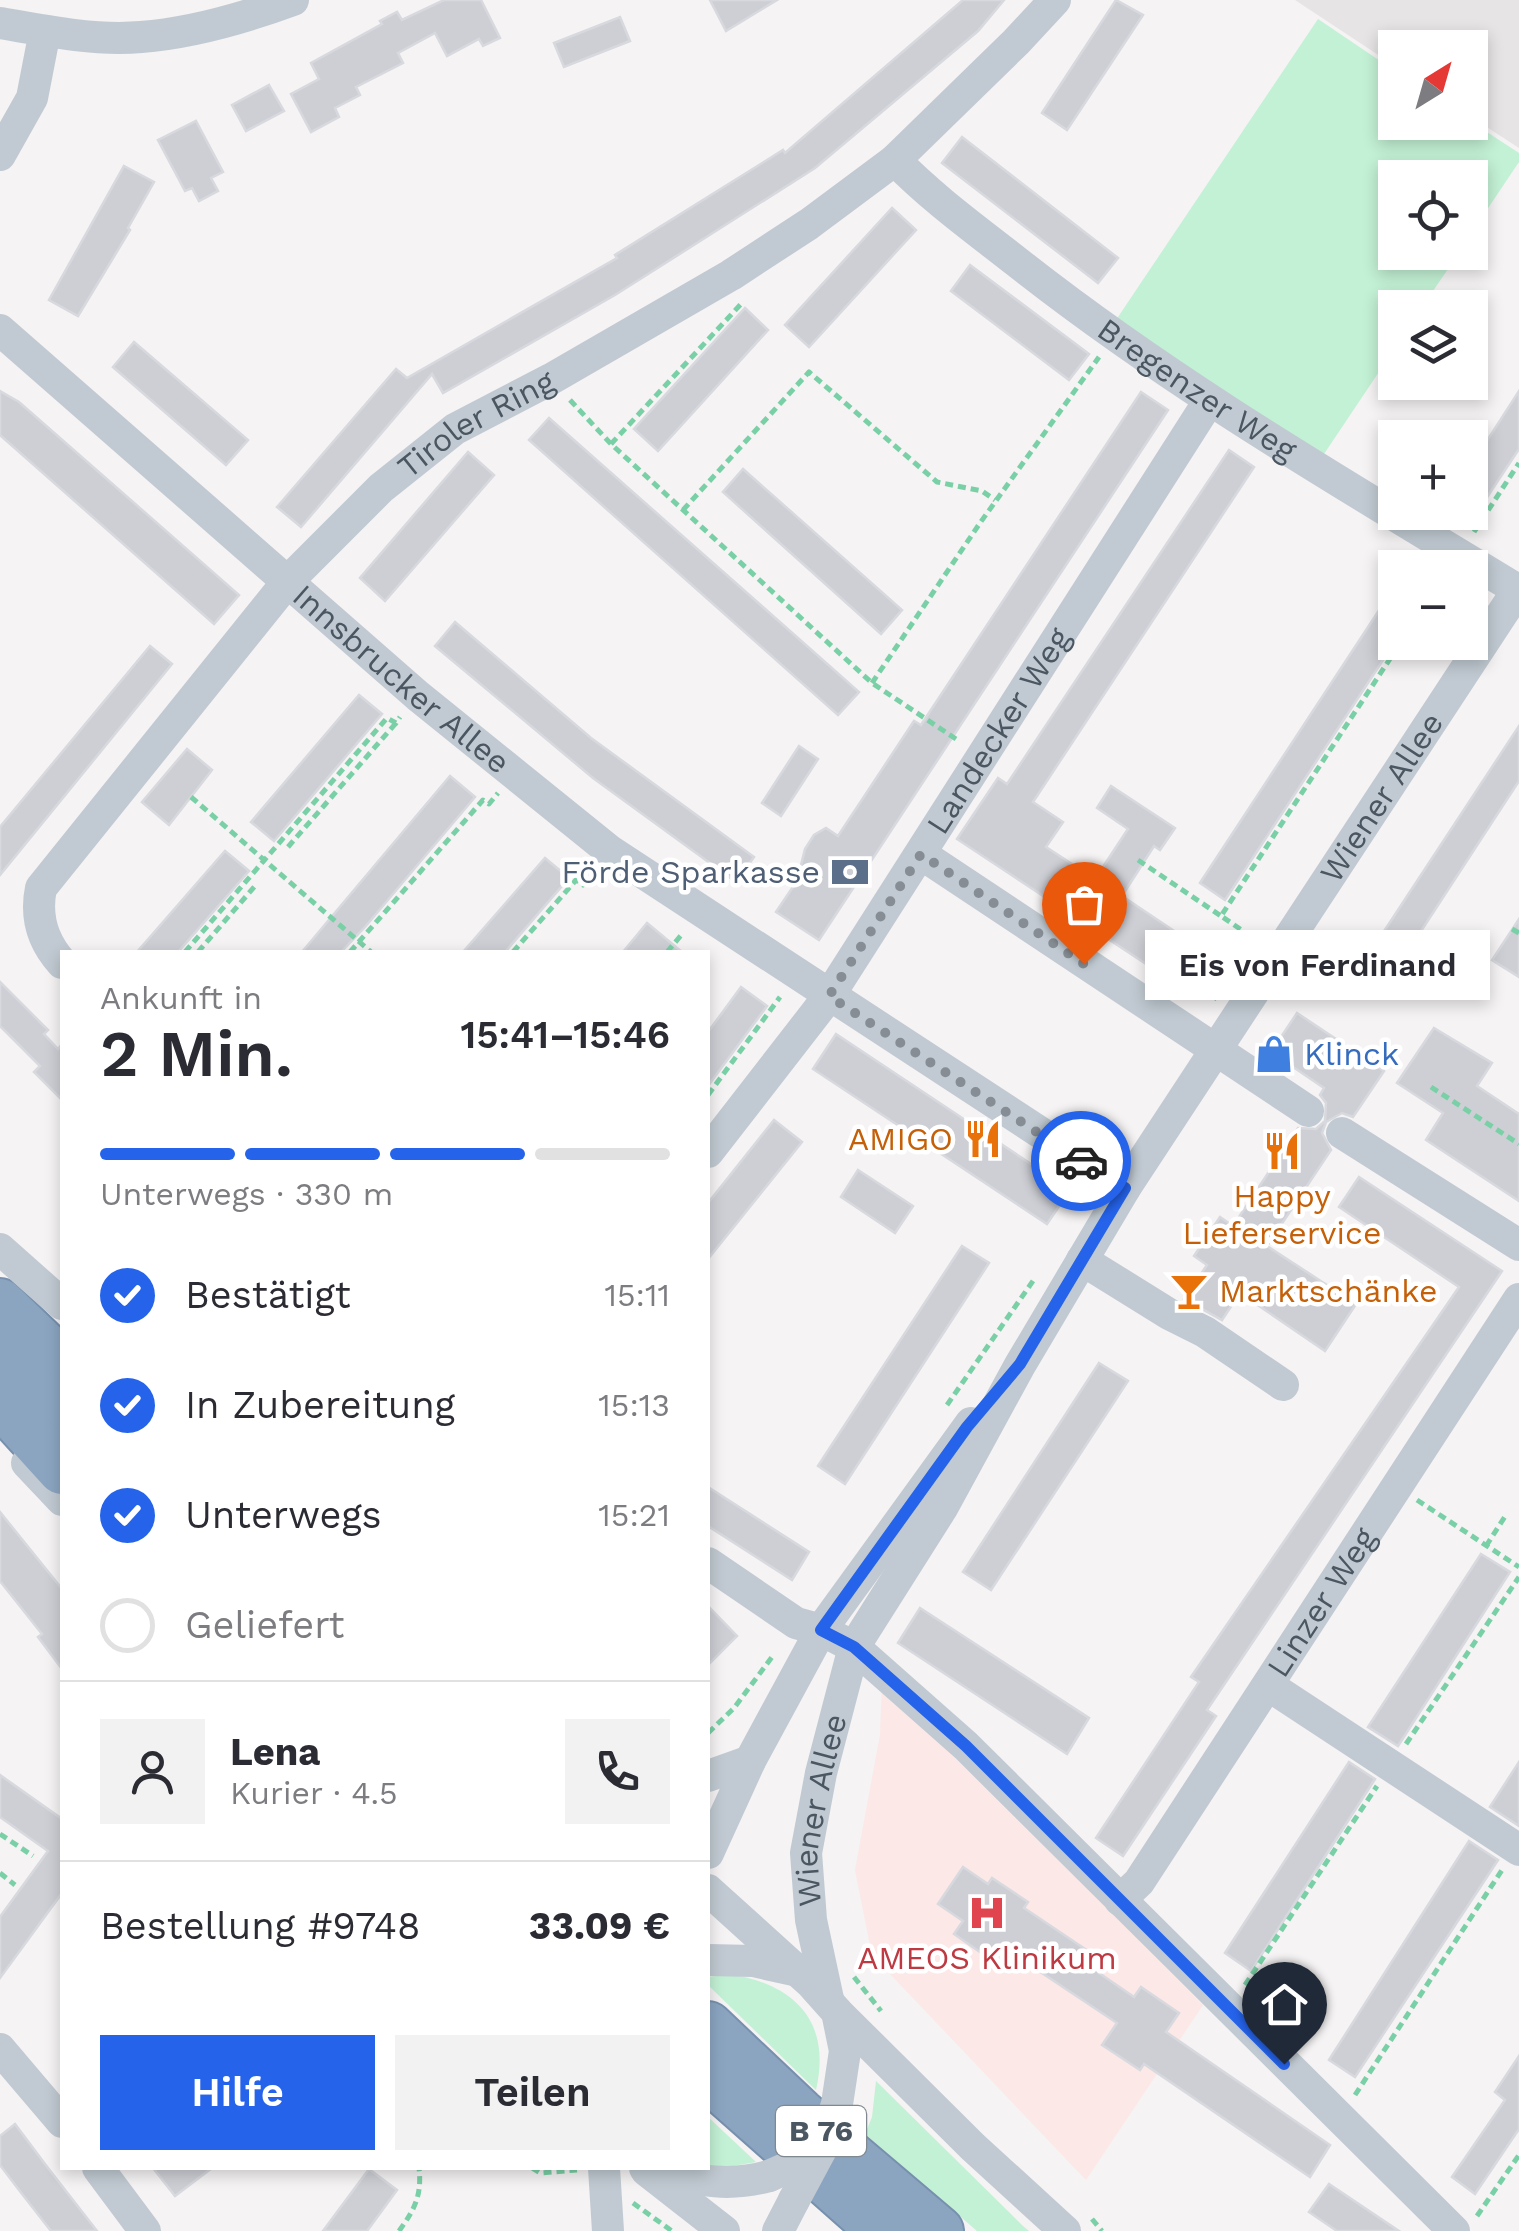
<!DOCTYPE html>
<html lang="de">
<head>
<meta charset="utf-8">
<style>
	body { margin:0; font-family:"Work Sans",sans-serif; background:#f2f2f3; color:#2b2b33; height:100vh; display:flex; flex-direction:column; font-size:38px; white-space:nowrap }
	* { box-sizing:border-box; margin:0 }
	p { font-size:32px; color:#7c7c81 }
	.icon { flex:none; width:55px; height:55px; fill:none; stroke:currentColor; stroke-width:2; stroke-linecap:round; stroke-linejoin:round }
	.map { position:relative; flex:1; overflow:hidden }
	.side { position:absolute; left:60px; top:950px; width:650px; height:1220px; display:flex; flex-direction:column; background:#fff; border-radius:0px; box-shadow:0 5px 15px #0003 }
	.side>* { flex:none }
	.needle { width:65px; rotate:37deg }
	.buttons { position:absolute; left:1378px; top:30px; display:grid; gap:20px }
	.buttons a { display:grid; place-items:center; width:110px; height:110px; border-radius:0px; background:#fff; box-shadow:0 5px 15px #0003; font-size:50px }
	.pin { position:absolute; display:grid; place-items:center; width:85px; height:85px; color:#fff; margin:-102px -42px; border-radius:50% 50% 50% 0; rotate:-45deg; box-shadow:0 0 10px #0007 }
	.pin .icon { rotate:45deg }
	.courier { position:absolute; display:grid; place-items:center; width:100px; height:100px; margin:-50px; border:8px solid #2563eb; border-radius:50%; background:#fff; color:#222; box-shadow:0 2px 12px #0007 }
	.bubble { position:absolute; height:70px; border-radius:0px; background:#fff; box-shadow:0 5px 15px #0003; font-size:32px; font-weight:600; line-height:70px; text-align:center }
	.head em { font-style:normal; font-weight:600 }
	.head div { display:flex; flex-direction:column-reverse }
	.head { display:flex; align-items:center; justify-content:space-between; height:170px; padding:0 40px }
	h1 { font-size:65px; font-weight:600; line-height:75px }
	.bar { display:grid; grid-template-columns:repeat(4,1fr); gap:15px 10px; align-content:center; height:120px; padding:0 40px }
	.bar i { height:12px; border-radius:8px; background:#e1e1e2 }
	.bar .on { background:#2563eb }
	.bar p { grid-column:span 4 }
	.line { display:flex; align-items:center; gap:25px; padding:0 40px; border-top:2px solid #e1e1e2 }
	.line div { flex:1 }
	.round { display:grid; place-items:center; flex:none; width:105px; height:105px; border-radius:0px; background:#f2f2f3 }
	ol { padding:0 40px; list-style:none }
	li { display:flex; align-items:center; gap:30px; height:110px }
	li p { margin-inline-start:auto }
	li .icon { padding:10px; border-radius:50%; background:#2563eb; color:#fff; stroke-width:4 }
	li:last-child { color:#7c7c81 }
	li i { width:55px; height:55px; border:5px solid #e1e1e2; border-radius:50% }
	.action { display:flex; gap:20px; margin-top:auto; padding:20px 40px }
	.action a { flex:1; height:115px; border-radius:0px; background:#2563eb; color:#fff; font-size:40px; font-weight:600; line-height:115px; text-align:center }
	.action a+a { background:#f2f2f3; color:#2b2b33 }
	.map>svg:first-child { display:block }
	.education { fill:#e6e4e5 }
	.medical { fill:#fce8e6 }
	.green { fill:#c3f1d5 }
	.building { fill:#cdcfd5; stroke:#d7d9de; stroke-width:2.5 }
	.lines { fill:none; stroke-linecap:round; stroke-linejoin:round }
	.highway-casing { stroke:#7690ad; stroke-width:52 }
	.path { stroke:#7ad0a6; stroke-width:5; stroke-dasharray:8 5; stroke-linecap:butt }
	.minor { stroke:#c1cad2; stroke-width:32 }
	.highway { stroke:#8ba5c1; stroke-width:48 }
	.minor-bridge { stroke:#c1cad2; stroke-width:32 }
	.done { stroke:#868d94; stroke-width:10; stroke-dasharray:0 18 }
	.route { stroke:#2563eb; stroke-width:12 }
	.labels { text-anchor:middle; stroke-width:9; stroke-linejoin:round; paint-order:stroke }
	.shield { fill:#fff; stroke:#808990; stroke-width:2.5 }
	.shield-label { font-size:30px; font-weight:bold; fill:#4a5661 }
	.street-label { font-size:32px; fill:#4a5661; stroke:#fff }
	.service-label { font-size:32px; fill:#4e5e75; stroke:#fff; text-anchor:end }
	.shop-label { font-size:32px; fill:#366cbe; stroke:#fff; text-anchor:start }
	.food-label { font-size:32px; fill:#c56008; stroke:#fff; text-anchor:end }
	.health-label { font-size:32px; fill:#be3a42; stroke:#fff }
</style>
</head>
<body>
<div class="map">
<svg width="1519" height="2231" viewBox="0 0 1519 2231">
	<rect width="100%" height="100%" fill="#f5f3f3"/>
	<path class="education" d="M 1295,0 L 1519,0 L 1519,148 L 1470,116 L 1470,48 L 1395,48 L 1395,66 Z"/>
	<path class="medical" d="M 882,1682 L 1203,2005 L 1086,2180 L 872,1955 L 855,1870 L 880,1735 Z"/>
	<g class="green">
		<path d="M 1318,19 L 1395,71 L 1395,122 L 1470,121 L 1519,153 L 1519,162 L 1470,235 L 1470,178 L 1395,178 L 1395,252 L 1459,253 L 1422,307 L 1395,308 L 1395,348 L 1322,457 L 1116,320 Z"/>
		<path d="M 729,1974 C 794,1984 832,2021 816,2090 L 708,1985 L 708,1977 Z"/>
		<path d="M 876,2081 L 1023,2226 L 1029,2231 L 977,2231 L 865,2134 L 872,2117 Z"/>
		<path d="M 708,2117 L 756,2162 L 722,2168 L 708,2166 Z"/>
	</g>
	<g class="building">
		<path d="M 444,0 L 481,0 L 500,38 L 483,46 L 479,39 L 447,56 L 435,33 L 398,53 L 403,63 L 356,87 L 360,95 L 335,108 L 339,117 L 311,132 L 291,94 L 319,79 L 311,63 L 382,24 L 380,21 L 397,12 L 402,20 Z"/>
		<path d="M 710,0 L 777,0 L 726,31 Z"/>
		<path d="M 963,0 L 1004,0 L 978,31 L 815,168 L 615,295 L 443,393 L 432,374 L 301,527 L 277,507 L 396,369 L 407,378 L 617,258 L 615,255 L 783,150 L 785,153 Z"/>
		<path d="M 1116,0 L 1143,15 L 1067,130 L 1042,113 Z"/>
		<path d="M 620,17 L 630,41 L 564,67 L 554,43 Z"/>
		<path d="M 269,85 L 284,111 L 246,131 L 232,105 Z"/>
		<path d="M 196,121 L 223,172 L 211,178 L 218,191 L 199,201 L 192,188 L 185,191 L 158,140 Z"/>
		<path d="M 962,137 L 1118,258 L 1098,283 L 942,163 Z"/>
		<path d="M 124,166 L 154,182 L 128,228 L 130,230 L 78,316 L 49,300 Z"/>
		<path d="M 892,208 L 916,230 L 809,347 L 785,325 Z"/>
		<path d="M 970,265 L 1089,354 L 1069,380 L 951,291 Z"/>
		<path d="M 745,308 L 768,330 L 658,451 L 634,429 Z"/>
		<path d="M 134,342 L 248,440 L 226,465 L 113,367 Z"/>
		<path d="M 0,391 L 19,402 L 239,595 L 214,624 L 0,435 Z"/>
		<path d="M 1519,391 L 1519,449 L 1470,523 L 1470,467 Z"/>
		<path d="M 1141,392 L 1168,410 L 819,940 L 776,912 L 797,881 L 805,849 L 814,835 L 826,828 L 838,836 L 914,721 L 921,725 Z"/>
		<path d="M 549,418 L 859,692 L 838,715 L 529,440 Z"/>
		<path d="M 1229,450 L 1254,467 L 1033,802 L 1063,822 L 1046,847 L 1095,879 L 1128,829 L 1097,808 L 1111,786 L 1175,828 L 1160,850 L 1154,846 L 1122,896 L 1219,961 L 1196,997 L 957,839 L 998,778 L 1007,784 Z"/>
		<path d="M 468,452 L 494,475 L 385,601 L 360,578 Z"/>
		<path d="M 743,469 L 902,610 L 881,634 L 723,492 Z"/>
		<path d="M 1395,586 L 1395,642 L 1225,900 L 1200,883 Z"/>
		<path d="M 455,622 L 591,738 L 754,857 L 736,882 L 593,778 L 435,646 Z"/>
		<path d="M 150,646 L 172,664 L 0,875 L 0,827 Z"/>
		<path d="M 359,695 L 382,714 L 274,841 L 251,822 Z"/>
		<path d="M 1519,726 L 1519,781 L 1378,997 L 1352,980 Z"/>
		<path d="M 799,746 L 818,759 L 781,816 L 762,803 Z"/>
		<path d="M 187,749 L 212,770 L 169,825 L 142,802 Z"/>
		<path d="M 450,776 L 475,797 L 365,927 L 341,952 L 302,952 Z"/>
		<path d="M 225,851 L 249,871 L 178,952 L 137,952 Z"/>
		<path d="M 545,858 L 569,878 L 505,952 L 463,952 Z"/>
		<path d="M 1519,919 L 1519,977 L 1492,960 Z"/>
		<path d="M 647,923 L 682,952 L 623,952 Z"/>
		<path d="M 0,982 L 48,1030 L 44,1034 L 58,1049 L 62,1044 L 62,1100 L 34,1072 L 40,1066 L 0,1026 Z"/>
		<path d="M 741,987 L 767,1006 L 708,1086 L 708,1032 Z"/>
		<path d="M 1297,1013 L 1384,1071 L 1353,1117 L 1342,1113 L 1326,1122 L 1322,1133 L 1331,1150 L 1267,1246 L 1356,1304 L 1325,1351 L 1240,1293 L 1222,1320 L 1184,1299 L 1207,1265 L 1194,1256 L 1220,1217 L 1233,1226 L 1298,1128 L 1316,1129 L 1325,1121 L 1326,1103 L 1320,1095 L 1324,1088 L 1271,1052 Z"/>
		<path d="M 1434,1028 L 1492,1063 L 1477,1086 L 1519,1114 L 1519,1201 L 1426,1140 L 1443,1113 L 1397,1083 Z"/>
		<path d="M 836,1034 L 1070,1190 L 1047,1224 L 813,1069 Z"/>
		<path d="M 774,1120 L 802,1142 L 708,1259 L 708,1203 Z"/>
		<path d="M 858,1170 L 913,1206 L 895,1233 L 841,1197 Z"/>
		<path d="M 1359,1177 L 1502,1271 L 1207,1710 L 1216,1716 L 1123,1856 L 1096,1838 L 1199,1682 L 1191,1677 L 1459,1287 L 1339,1207 Z"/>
		<path d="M 962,1246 L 989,1263 L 845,1484 L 818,1466 Z"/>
		<path d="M 1099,1363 L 1128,1381 L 991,1590 L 963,1572 Z"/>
		<path d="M 708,1487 L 809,1552 L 792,1580 L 708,1526 Z"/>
		<path d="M 0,1512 L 62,1589 L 62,1669 L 38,1637 L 42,1634 L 0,1581 Z"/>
		<path d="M 1481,1554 L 1510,1572 L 1398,1746 L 1368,1727 Z"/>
		<path d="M 708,1606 L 737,1636 L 708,1665 Z"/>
		<path d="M 920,1608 L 1089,1718 L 1067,1754 L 898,1643 Z"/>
		<path d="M 1349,1762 L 1375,1779 L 1251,1971 L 1225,1953 Z"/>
		<path d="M 1519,1762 L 1519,1826 L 1490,1807 Z"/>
		<path d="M 0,1775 L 62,1819 L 62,1893 L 0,1978 L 0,1917 L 48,1851 L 0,1817 Z"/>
		<path d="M 1469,1841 L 1498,1860 L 1355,2077 L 1329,2060 Z"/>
		<path d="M 963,1867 L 988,1884 L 992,1878 L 1028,1902 L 1024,1908 L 1106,1963 L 1099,1973 L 1134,1997 L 1141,1987 L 1179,2013 L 1166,2032 L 1330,2145 L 1310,2177 L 1144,2064 L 1140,2070 L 1102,2045 L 1117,2023 L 1000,1945 L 990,1959 L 954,1934 L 963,1921 L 938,1904 Z"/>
		<path d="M 1519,2056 L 1519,2129 L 1475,2194 L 1452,2177 L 1505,2100 L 1495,2092 Z"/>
		<path d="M 15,2124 L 48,2168 L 97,2231 L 51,2231 L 19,2190 L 0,2165 L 0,2136 Z"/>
		<path d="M 153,2168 L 212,2168 L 175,2196 Z"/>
		<path d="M 369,2169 L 397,2190 L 367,2231 L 323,2231 Z"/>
		<path d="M 1329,2184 L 1399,2231 L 1337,2231 L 1309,2212 Z"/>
	</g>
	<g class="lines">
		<g class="highway-casing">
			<g id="highway">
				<path d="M 0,1303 L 62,1363"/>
				<path d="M 0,1357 L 62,1416"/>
				<path d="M 0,1402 L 62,1470"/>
				<path d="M 708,2026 L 800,2113 L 939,2231"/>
				<path d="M 708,2077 L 882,2231"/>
			</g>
		</g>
		<g class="path">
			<path d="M 570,400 L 611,444 L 872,683 L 959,741"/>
			<path d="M 611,444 L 742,303"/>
			<path d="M 683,510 L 809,372 L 937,482 L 982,491 L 995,500"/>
			<path d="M 1474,532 L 1519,463"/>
			<path d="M 872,683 L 980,523 L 1099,357"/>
			<path d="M 191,797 L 371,952"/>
			<path d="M 288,847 L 396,723"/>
			<path d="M 1138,860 L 1221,916"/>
			<path d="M 1512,929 L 1519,933"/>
			<path d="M 185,952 L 387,718 L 396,723 L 400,717"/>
			<path d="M 198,952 L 255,886"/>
			<path d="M 350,952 L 483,800 L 489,804 L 498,793"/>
			<path d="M 513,952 L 576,880 L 583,885 L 592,873"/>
			<path d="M 667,952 L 683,933"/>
			<path d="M 1217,999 L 1209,994 L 1249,935 L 1221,916 L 1401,642"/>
			<path d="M 1431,1087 L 1519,1144"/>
			<path d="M 708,1095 L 780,997"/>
			<path d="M 947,1405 L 1035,1278"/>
			<path d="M 1417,1500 L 1519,1567"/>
			<path d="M 1486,1546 L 1506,1515"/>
			<path d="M 708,1733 L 734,1708 L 772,1657"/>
			<path d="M 1406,1744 L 1519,1577"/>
			<path d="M 0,1834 L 33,1856"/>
			<path d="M 0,1873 L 15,1885"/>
			<path d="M 854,1977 L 881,2011"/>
			<path d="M 1245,1985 L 1377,1786"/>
			<path d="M 1355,2095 L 1502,1870"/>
			<path d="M 532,2168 L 540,2173 L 577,2170"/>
			<path d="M 633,2203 L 672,2231"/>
			<path d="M 1477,2216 L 1519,2155"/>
			<path d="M 1092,2219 L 1102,2231"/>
			<path d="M 399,2231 C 415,2209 422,2195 419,2168"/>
		</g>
		<g class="minor">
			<path d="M 0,23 C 45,31 95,41 141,37 C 193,33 244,18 293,0"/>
			<path d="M 0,155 L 32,98 L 45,31"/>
			<path id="s1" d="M 895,160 C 932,198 975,229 1017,262 C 1174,386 1347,486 1518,590"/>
			<path id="s2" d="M 0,330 L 418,696 L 610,851 L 1125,1188"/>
			<path d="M 921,854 L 1308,1111"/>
			<path id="s3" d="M 62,963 C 43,942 35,917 41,888 L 288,581 L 381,488 L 455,429 L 551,379 L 731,275 L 809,224 L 895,160 L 1016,42 L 1055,0"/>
			<path d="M 1342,1133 L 1519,1245"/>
			<path id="s4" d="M 708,1152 L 829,996 L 1209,401"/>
			<path d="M 0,1249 L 62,1304"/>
			<path d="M 1082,1260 L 1169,1314 L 1205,1332 L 1283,1385"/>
			<path d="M 27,1463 L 62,1500"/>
			<path d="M 708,1563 L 796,1623 L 821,1630 L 854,1647 L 966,1746 L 1454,2231"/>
			<path d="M 1268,1685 L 1519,1850"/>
			<path d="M 708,1776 L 750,1761"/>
			<path d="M 708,1853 L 750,1761 L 821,1630 L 971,1423"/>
			<path d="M 708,1890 L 812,1984 L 837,2012 L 845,2051 L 837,2104"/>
			<path id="s5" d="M 1120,1900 L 1139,1882 L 1519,1299"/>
			<path d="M 708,1960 L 753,1961 L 793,1970"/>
			<path id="s6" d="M 828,1999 L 811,1920 L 806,1853 L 821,1773 L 854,1647 L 942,1508 L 1020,1365 L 1125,1188 L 1519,588"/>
			<path d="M 837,2012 L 973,2147 L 1065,2231"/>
			<path d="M 0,2049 L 62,2122"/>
			<path d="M 98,2168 L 145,2231"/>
			<path d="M 604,2168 L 608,2231"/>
			<path d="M 645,2168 C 691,2178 723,2189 769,2176"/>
			<path d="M 647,2171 L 724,2231"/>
			<path d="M 778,2231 L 794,2200"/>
		</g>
		<use href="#highway" class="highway"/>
		<g class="minor-bridge">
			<path d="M 769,2176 L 794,2165 L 820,2146"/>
			<path d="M 794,2200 L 824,2144 L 837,2104"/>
		</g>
	</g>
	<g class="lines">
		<path class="done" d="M 1081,1161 L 829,996 L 921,854 L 1084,964"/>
		<path class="route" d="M 1081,1161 L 1125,1188 L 1020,1364 L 967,1427 L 821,1630 L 854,1647 L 966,1746 L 1284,2064"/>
	</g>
	<defs>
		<g id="bank-bare" transform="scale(3)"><path d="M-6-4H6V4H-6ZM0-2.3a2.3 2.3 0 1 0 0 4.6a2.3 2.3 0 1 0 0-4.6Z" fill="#5c6f8a" stroke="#fff" stroke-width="2.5" paint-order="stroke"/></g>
		<g id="shop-bare" transform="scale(3)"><path d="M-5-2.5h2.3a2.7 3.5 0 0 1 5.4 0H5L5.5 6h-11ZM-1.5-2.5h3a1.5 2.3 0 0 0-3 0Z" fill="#3f7fe0" stroke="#fff" stroke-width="2.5" paint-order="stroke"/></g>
		<g id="restaurant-bare" transform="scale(3)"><path d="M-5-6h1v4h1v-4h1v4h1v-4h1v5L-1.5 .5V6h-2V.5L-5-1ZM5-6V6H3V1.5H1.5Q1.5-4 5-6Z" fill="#e8710a" stroke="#fff" stroke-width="2.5" paint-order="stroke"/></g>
		<g id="bar-bare" transform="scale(3)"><path d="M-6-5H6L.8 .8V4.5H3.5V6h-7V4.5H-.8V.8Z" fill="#e8710a" stroke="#fff" stroke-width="2.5" paint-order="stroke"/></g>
		<g id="hospital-bare" transform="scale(3)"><path d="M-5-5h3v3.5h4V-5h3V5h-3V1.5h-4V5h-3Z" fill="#e0444e" stroke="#fff" stroke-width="2.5" paint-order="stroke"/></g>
	</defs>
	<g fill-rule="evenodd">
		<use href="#bank-bare" x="850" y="872"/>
		<use href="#shop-bare" x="1274" y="1054"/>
		<use href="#restaurant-bare" x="983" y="1139"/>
		<use href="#restaurant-bare" x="1282" y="1151"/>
		<use href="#bar-bare" x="1189" y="1291"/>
		<use href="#hospital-bare" x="987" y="1913"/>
	</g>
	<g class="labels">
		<rect class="shield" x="776" y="2106" width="90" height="50" rx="8"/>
		<g class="shield-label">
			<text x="821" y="2141">B 76</text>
		</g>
		<g class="street-label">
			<text dy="11" stroke="none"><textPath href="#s1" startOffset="380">Bregenzer Weg</textPath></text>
			<text dy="11" stroke="none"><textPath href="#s3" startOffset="722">Tiroler Ring</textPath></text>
			<text dy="11" stroke="none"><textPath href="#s2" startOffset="532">Innsbrucker Allee</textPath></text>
			<text dy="11" stroke="none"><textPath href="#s4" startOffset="512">Landecker Weg</textPath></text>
			<text dy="11" stroke="none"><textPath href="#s6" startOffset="1360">Wiener Allee</textPath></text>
			<text dy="11" stroke="none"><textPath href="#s5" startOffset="360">Linzer Weg</textPath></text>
			<text dy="11" stroke="none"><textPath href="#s6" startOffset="192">Wiener Allee</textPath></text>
		</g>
		<g class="service-label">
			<text x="820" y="883">Förde Sparkasse</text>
		</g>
		<g class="shop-label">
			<text x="1304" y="1065">Klinck</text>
		</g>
		<g class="food-label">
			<text x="953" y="1150">AMIGO</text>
			<text x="1282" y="1207" text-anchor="middle">Happy<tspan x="1282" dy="37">Lieferservice</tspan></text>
			<text x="1219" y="1302" text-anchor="start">Marktschänke</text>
		</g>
		<g class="health-label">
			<text x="987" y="1969">AMEOS Klinikum</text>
		</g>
	</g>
</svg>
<div class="buttons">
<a><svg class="needle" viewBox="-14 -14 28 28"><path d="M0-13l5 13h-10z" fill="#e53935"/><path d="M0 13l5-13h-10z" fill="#7c7c81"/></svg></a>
<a><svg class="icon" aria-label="locate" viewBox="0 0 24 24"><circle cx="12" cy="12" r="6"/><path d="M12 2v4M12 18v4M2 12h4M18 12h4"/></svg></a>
<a><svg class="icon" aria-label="layers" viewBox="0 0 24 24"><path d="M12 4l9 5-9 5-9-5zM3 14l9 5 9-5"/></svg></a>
<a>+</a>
<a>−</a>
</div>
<div class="pin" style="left:1084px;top:964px;background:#ea580c"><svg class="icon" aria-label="bag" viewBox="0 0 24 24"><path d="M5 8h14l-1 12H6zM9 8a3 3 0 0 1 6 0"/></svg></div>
<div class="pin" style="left:1284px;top:2064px;background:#1f2937"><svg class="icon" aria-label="home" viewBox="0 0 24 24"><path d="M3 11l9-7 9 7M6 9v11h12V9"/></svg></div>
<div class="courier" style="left:1081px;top:1161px"><svg class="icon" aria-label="car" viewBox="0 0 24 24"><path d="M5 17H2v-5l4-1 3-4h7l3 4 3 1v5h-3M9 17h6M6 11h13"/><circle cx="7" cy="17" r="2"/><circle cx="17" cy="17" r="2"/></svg></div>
<div class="bubble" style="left:1145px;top:930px;width:345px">Eis von Ferdinand</div>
<section class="side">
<div class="head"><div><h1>2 Min.</h1><p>Ankunft in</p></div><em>15:41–15:46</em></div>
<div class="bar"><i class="on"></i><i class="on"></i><i class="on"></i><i></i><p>Unterwegs · 330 m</p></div>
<ol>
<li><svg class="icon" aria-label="check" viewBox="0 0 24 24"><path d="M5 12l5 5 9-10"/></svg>Bestätigt<p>15:11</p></li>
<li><svg class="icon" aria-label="check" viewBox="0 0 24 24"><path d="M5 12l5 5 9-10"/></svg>In Zubereitung<p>15:13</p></li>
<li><svg class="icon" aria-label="check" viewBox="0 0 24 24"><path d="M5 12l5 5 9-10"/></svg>Unterwegs<p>15:21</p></li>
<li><i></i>Geliefert</li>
</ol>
<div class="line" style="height:180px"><a class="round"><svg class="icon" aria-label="person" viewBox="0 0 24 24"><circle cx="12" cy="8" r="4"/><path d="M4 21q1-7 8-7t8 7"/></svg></a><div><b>Lena</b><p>Kurier · 4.5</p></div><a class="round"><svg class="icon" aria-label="phone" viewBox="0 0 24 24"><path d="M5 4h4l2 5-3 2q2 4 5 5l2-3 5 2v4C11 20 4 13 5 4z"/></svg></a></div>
<div class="line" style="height:130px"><div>Bestellung #9748</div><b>33.09 €</b></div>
<div class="action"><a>Hilfe</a><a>Teilen</a></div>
</section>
</div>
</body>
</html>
